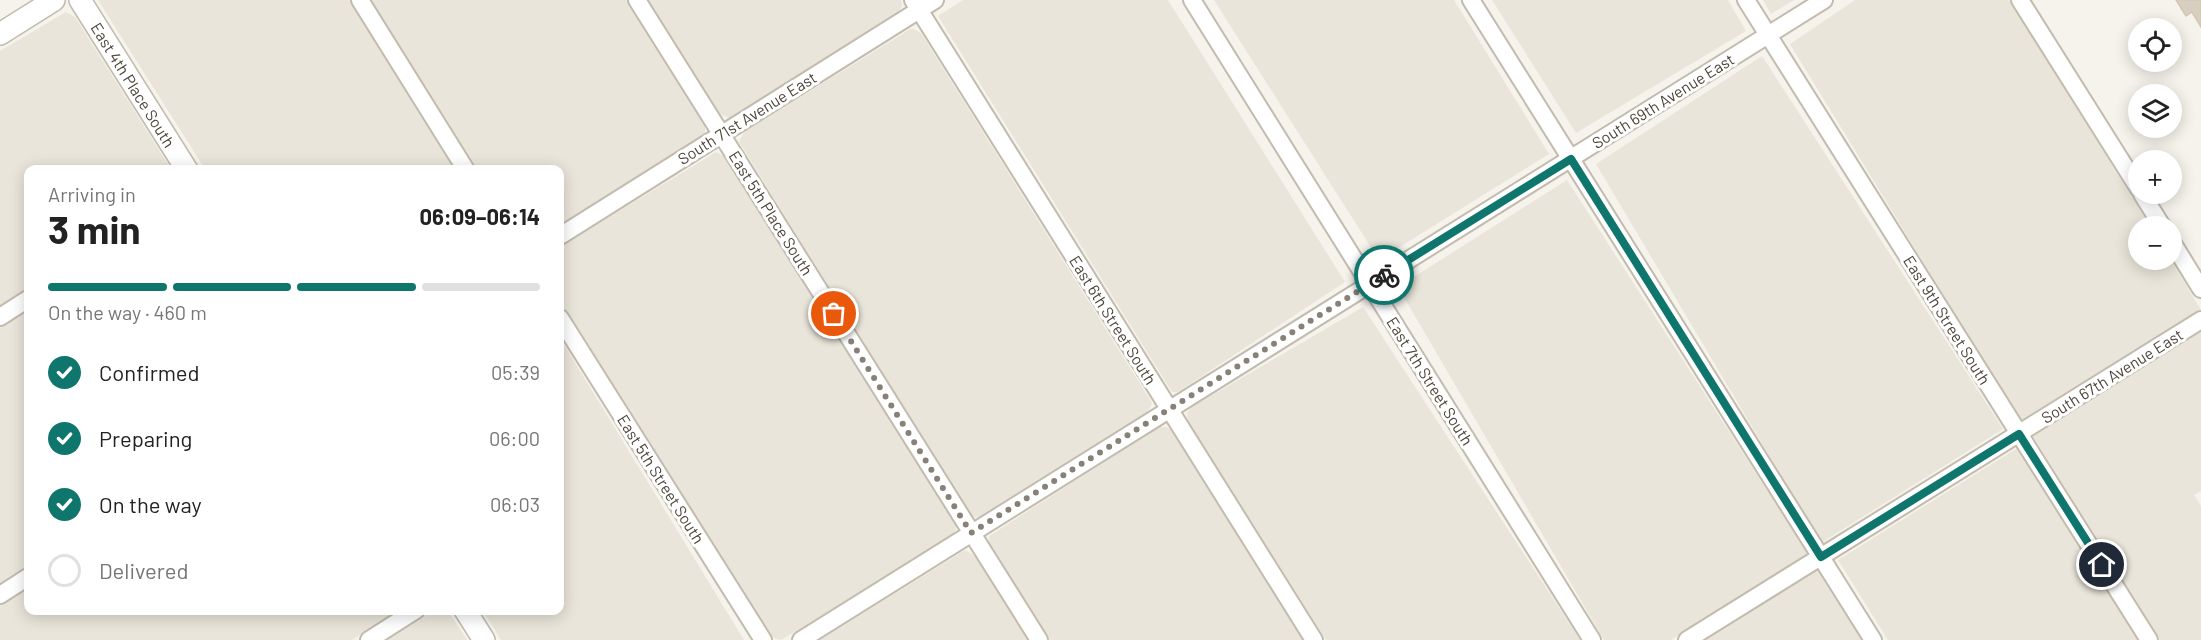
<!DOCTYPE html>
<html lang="en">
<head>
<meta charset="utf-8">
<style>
	body { margin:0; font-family:Barlow,sans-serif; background:#f2f2f2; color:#222; height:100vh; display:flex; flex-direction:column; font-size:22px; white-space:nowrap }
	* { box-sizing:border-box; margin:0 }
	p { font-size:20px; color:#767676 }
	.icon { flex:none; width:33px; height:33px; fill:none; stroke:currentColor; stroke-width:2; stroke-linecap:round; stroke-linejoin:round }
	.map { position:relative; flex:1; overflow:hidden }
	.side { position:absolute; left:24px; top:165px; width:540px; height:450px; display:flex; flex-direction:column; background:#fff; border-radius:12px; box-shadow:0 3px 15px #0003 }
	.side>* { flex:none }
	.fabs { position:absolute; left:2128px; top:18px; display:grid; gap:12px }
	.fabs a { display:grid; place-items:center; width:54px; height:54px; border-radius:50%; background:#fff; box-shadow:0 3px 15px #0003; font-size:30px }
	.pin { position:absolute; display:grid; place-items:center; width:51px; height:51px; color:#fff; margin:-26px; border:3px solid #fff; border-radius:50%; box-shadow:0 2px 6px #0007 }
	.courier { position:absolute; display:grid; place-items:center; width:60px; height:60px; margin:-30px; border:4px solid #0f766e; border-radius:50%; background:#fff; color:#222; box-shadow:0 2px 8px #0007 }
	.headline em { font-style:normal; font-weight:700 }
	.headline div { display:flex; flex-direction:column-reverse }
	.headline { display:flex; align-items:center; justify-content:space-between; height:102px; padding:0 24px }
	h1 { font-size:39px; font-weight:700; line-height:45px }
	.bar { display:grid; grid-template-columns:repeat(4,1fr); gap:9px 6px; align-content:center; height:72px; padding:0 24px }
	.bar i { height:8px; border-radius:4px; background:#e0e0e0 }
	.bar .active { background:#0f766e }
	.bar p { grid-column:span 4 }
	ol { padding:0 24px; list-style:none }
	li { display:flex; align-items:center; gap:18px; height:66px }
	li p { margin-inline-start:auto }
	li .icon { padding:6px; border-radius:50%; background:#0f766e; color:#fff; stroke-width:4 }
	li:last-child { color:#767676 }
	li i { width:33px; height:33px; border:3px solid #e0e0e0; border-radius:50% }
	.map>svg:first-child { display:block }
	.residential { fill:#eae5da }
	.building { fill:#d8cfc1; stroke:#d3c7b4; stroke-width:1.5 }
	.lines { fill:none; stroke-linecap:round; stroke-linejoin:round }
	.minor-casing { stroke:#c2bbae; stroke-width:20 }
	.tertiary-casing { stroke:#c2bbae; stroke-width:24 }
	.minor { stroke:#fff; stroke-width:16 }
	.tertiary { stroke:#fff; stroke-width:21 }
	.done { stroke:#878178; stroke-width:6; stroke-dasharray:0 10.8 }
	.route { stroke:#0f766e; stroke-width:8 }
	.labels { text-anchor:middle; stroke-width:6; stroke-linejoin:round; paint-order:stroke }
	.street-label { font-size:16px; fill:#4b4439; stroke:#fff }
</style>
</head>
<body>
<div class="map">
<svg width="2201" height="640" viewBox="0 0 2201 640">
	<rect width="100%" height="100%" fill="#f6f3ec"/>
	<g class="residential">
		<path d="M 98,0 L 349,0 L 455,169 L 205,169 Z"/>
		<path d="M 370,0 L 626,0 L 705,125 L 705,134 L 560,225 L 560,170 L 477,169 Z"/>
		<path d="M 648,0 L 901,0 L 902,6 L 898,14 L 729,118 L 719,114 Z"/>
		<path d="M 963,0 L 1168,0 L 1345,282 L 1178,392 L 1172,392 L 938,16 Z"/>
		<path d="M 1214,0 L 1454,0 L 1549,154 L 1379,260 Z"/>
		<path d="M 1492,0 L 1728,0 L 1746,31 L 1576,133 Z"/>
		<path d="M 1763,0 L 1794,0 L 1771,14 Z"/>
		<path d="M 1855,0 L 2009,0 L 2150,226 L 2139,226 L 2139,260 L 2171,260 L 2201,310 L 2021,422 L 1790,44 Z"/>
		<path d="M 66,12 L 75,17 L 171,169 L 28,170 L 28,288 L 0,306 L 0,51 Z"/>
		<path d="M 912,28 L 921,33 L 1152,403 L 1147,413 L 980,517 L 974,517 L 967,509 L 739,142 L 744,132 Z"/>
		<path d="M 1762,56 L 2003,429 L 1821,543 L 1596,164 Z"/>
		<path d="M 716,152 L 725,157 L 955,523 L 956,529 L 951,536 L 781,640 L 771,637 L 560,301 L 560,247 Z"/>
		<path d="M 1567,180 L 1808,554 L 1671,640 L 1604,640 L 1398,287 Z"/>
		<path d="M 1363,307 L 1580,640 L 1326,640 L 1188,421 L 1187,413 L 1192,407 Z"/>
		<path d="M 28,310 L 28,565 L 0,583 L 0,328 Z"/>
		<path d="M 2201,331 L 2201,491 L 2194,495 L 2201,506 L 2201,640 L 2160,640 L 2033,436 Z"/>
		<path d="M 560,338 L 744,640 L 501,640 L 483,611 L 560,610 Z"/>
		<path d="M 1159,427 L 1166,427 L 1171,430 L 1303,640 L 1050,640 L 989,543 L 989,536 Z"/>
		<path d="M 2019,447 L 2140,640 L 1888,640 L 1838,560 Z"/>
		<path d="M 965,550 L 975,556 L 1028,640 L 820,640 Z"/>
		<path d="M 1819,567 L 1864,640 L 1701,640 Z"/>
		<path d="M 28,588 L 28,610 L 399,611 L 352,640 L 0,640 L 0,606 Z"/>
		<path d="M 434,611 L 448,611 L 467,640 L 387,640 Z"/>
	</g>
	<path class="building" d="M 2176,0 L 2201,0 L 2201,27 L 2192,12 L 2186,16 Z"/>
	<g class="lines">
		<g class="minor-casing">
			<g id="minor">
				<path d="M 360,0 L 466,170"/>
				<path d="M 637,0 L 1039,640"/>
				<path d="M 913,0 L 1314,640"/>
				<path d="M 1192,0 L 1592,640"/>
				<path d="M 1471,0 L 1873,640"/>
				<path d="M 1746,0 L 2149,640"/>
				<path d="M 2020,0 L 2139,189"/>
				<path d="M 2142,194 L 2162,226"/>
				<path d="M 560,236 L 935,0"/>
				<path d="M 2172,242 L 2201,289"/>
				<path d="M 0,317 L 28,299"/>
				<path d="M 560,318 L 763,640"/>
				<path d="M 0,595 L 28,577"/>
				<path d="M 369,640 L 416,610"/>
				<path d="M 801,640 L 1824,0"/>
				<path d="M 1687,640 L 2201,320"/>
			</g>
		</g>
		<g class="tertiary-casing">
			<g id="tertiary">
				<path d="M 80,0 L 187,170"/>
				<path d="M 0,34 L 54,0"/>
				<path d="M 465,610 L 484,640"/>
			</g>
		</g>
		<use href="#minor" class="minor"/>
		<use href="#tertiary" class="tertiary"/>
	</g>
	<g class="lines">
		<path class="done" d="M 834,314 L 971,533 L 1384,275"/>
		<path class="route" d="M 1384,275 L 1571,159 L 1821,557 L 2019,434 L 2102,565"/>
	</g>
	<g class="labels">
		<g class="street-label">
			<text transform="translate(133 85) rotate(58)" y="6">East 4th Place South</text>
			<text transform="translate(1663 101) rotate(-32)" y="6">South 69th Avenue East</text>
			<text transform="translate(747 118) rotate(-32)" y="6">South 71st Avenue East</text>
			<text transform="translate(771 213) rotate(58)" y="6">East 5th Place South</text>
			<text transform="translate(1113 320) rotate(58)" y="6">East 6th Street South</text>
			<text transform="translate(1947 320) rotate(58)" y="6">East 9th Street South</text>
			<text transform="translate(2112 376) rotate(-32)" y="6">South 67th Avenue East</text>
			<text transform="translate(1430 381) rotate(58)" y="6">East 7th Street South</text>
			<text transform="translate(661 479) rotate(58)" y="6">East 5th Street South</text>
		</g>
	</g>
</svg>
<div class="fabs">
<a><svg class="icon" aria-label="locate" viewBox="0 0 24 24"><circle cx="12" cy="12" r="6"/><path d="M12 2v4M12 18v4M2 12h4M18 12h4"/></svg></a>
<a><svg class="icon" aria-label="layers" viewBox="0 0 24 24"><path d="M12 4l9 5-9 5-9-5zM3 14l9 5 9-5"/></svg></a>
<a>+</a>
<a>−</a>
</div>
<div class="pin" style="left:834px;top:314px;background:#ea580c"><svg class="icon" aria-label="bag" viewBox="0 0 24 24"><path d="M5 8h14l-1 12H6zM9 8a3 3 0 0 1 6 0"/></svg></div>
<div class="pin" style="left:2102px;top:565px;background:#1f2937"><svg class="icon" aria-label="home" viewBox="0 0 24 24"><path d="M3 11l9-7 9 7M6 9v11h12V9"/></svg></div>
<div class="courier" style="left:1384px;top:275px"><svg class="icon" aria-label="bike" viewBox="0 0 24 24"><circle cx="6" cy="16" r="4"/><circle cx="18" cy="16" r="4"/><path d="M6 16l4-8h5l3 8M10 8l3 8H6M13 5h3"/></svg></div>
<section class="side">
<div class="headline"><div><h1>3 min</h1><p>Arriving in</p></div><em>06:09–06:14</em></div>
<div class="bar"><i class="active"></i><i class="active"></i><i class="active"></i><i></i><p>On the way · 460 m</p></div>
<ol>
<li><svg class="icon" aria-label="check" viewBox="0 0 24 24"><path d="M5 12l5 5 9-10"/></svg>Confirmed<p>05:39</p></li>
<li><svg class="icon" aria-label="check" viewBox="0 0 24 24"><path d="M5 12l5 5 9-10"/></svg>Preparing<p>06:00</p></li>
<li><svg class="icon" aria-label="check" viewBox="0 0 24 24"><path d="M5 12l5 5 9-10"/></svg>On the way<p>06:03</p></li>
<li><i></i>Delivered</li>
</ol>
</section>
</div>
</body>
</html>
